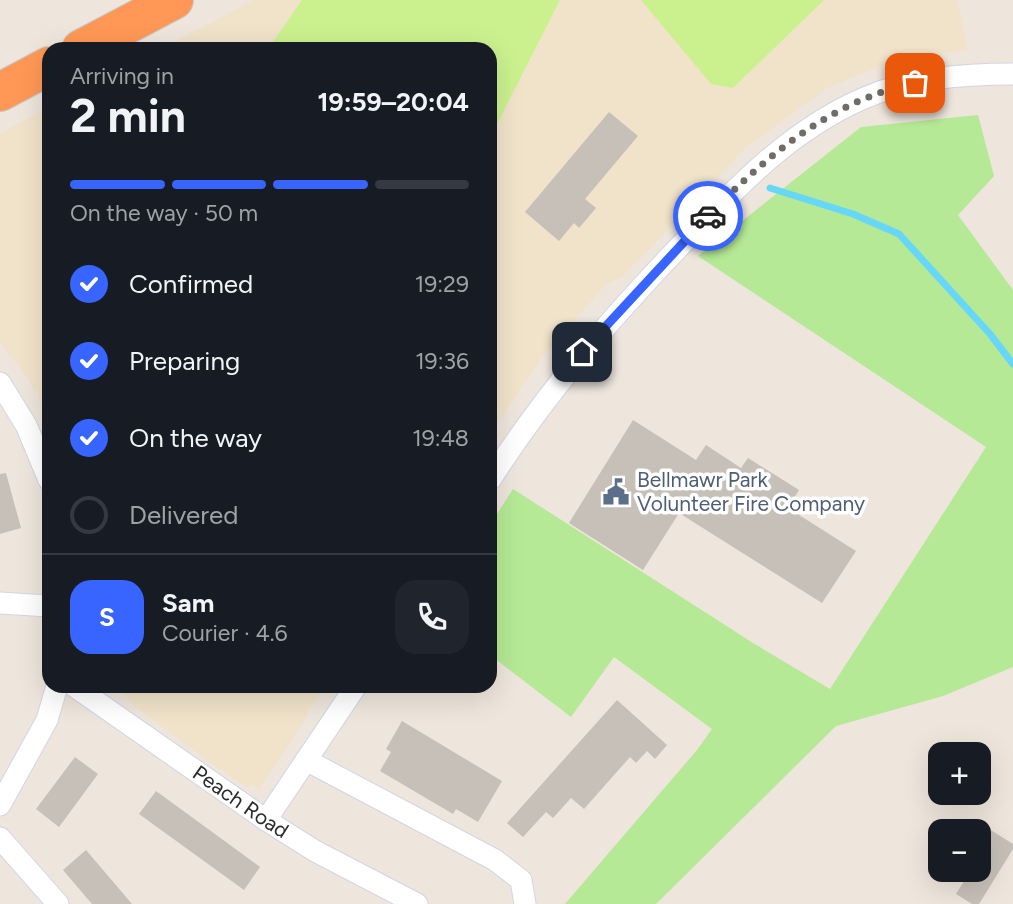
<!DOCTYPE html>
<html lang="en">
<head>
<meta charset="utf-8">
<style>
	body { margin:0; font-family:Figtree,sans-serif; background:#20242c; color:#f1f3f6; height:100vh; display:flex; flex-direction:column; font-size:26px; white-space:nowrap }
	* { box-sizing:border-box; margin:0 }
	p { font-size:23px; color:#9ea1a6 }
	.icon { flex:none; width:38px; height:38px; fill:none; stroke:currentColor; stroke-width:2; stroke-linecap:round; stroke-linejoin:round }
	.map { position:relative; flex:1; overflow:hidden }
	.side { position:absolute; left:42px; top:42px; width:455px; height:651px; display:flex; flex-direction:column; background:#171b24; border-radius:21px; box-shadow:0 7px 28px #0002 }
	.side>* { flex:none }
	.controls { position:absolute; left:928px; top:742px; display:grid; gap:14px }
	.controls a { display:grid; place-items:center; width:63px; height:63px; border-radius:14px; background:#171b24; box-shadow:0 7px 28px #0002; font-size:35px }
	.pin { position:absolute; display:grid; place-items:center; width:60px; height:60px; color:#fff; margin:-30px; border-radius:14px; box-shadow:0 4px 10px #0006 }
	.courier { position:absolute; display:grid; place-items:center; width:70px; height:70px; margin:-35px; border:5px solid #3865ff; border-radius:50%; background:#fff; color:#222; box-shadow:0 2px 9px #0007 }
	.head em { font-style:normal; font-weight:700 }
	.head div { display:flex; flex-direction:column-reverse }
	.head { display:flex; align-items:center; justify-content:space-between; height:119px; padding:0 28px }
	h1 { font-size:46px; font-weight:700; line-height:52px }
	.bar { display:grid; grid-template-columns:repeat(4,1fr); gap:10px 7px; align-content:center; height:84px; padding:0 28px }
	.bar i { height:9px; border-radius:5px; background:#363941 }
	.bar .active { background:#3865ff }
	.bar p { grid-column:span 4 }
	.line { display:flex; align-items:center; gap:18px; padding:0 28px; border-top:2px solid #363941 }
	.line div { flex:1 }
	.round { display:grid; place-items:center; flex:none; width:74px; height:74px; border-radius:21px; background:#20242c }
	ol { padding:0 28px; list-style:none }
	li { display:flex; align-items:center; gap:21px; height:77px }
	li p { margin-inline-start:auto }
	li .icon { padding:7px; border-radius:50%; background:#3865ff; color:#fff; stroke-width:4 }
	li:last-child { color:#9ea1a6 }
	li i { width:38px; height:38px; border:4px solid #363941; border-radius:50% }
	.map>svg:first-child { display:block }
	.education { fill:#f1e3ca }
	.green { fill:#b5e995 }
	.pitch { fill:#cbf18f }
	.lines { fill:none; stroke-linecap:round; stroke-linejoin:round }
	.stream { stroke:#67d7f8; stroke-width:7 }
	.building { fill:#c6c0b8 }
	.minor-casing { stroke:#d1d6e5; stroke-width:23 }
	.motorway-casing { stroke:#c8c8c8; stroke-width:40 }
	.minor { stroke:#fff; stroke-width:21 }
	.motorway { stroke:#ff9856; stroke-width:38 }
	.done { stroke:#6f6c69; stroke-width:7; stroke-dasharray:0 12.6 }
	.route { stroke:#3865ff; stroke-width:9 }
	.labels { text-anchor:middle; stroke-width:7; stroke-linejoin:round; paint-order:stroke }
	.service-label { font-size:21px; fill:#4e5e75; stroke:#fff; text-anchor:start }
	.street-label { font-size:21px; fill:#2b2b2b; stroke:#fff }
</style>
</head>
<body>
<div class="map">
<svg width="1013" height="904" viewBox="0 0 1013 904">
	<rect width="100%" height="100%" fill="#eee5dc"/>
	<g class="education">
		<path d="M 254,0 L 957,0 L 968,50 L 922,56 L 876,68 L 827,88 L 747,147 L 622,277 L 607,283 L 542,358 L 490,433 L 490,49 L 160,49 Z"/>
		<path d="M 49,107 L 49,415 L 27,377 L 0,342 L 0,133 Z"/>
		<path d="M 115,686 L 326,686 L 259,790 L 250,784 L 248,788 L 208,761 L 135,707 Z"/>
	</g>
	<path class="green" d="M 978,115 L 994,176 L 958,215 L 1013,290 L 1013,667 L 943,696 L 836,726 L 656,904 L 565,904 L 697,750 L 712,729 L 614,657 L 571,717 L 490,655 L 490,525 L 513,489 L 753,643 L 830,689 L 986,447 L 698,256 L 861,127 Z"/>
	<g class="pitch">
		<path d="M 302,0 L 560,0 L 490,138 L 490,49 L 268,49 Z"/>
		<path d="M 641,0 L 824,0 L 733,88 L 711,84 Z"/>
	</g>
	<g class="lines">
		<path class="stream" d="M 770,188 L 853,214 L 899,234 L 990,334 L 1013,364"/>
	</g>
	<g class="building">
		<path d="M 609,112 L 638,136 L 585,199 L 596,208 L 579,228 L 574,223 L 559,241 L 525,212 Z"/>
		<path d="M 633,420 L 696,460 L 706,445 L 741,468 L 748,458 L 799,490 L 788,508 L 856,551 L 822,603 L 679,513 L 643,570 L 569,523 Z"/>
		<path d="M 6,473 L 21,528 L 0,534 L 0,474 Z"/>
		<path d="M 617,700 L 667,745 L 655,759 L 647,751 L 636,763 L 630,757 L 584,809 L 571,798 L 553,818 L 546,812 L 523,837 L 507,823 Z"/>
		<path d="M 402,721 L 502,781 L 478,822 L 456,809 L 453,814 L 380,771 L 391,752 L 386,749 Z"/>
		<path d="M 75,757 L 98,774 L 59,827 L 36,809 Z"/>
		<path d="M 156,791 L 260,867 L 244,890 L 139,814 Z"/>
		<path d="M 978,822 L 1013,844 L 1013,849 L 979,904 L 972,904 L 956,894 L 971,870 L 978,870 Z"/>
		<path d="M 86,850 L 132,904 L 92,904 L 63,870 Z"/>
	</g>
	<g class="lines">
		<g class="minor-casing">
			<g id="minor">
				<path d="M 0,383 L 26,425 L 49,480"/>
				<path d="M 490,480 C 545,394 611,318 681,245 C 735,189 789,131 862,99 C 908,78 963,74 1013,74"/>
				<path d="M 0,603 L 49,606"/>
				<path id="s1" d="M 74,686 L 266,820 L 315,851 L 417,904"/>
				<path d="M 306,760 L 495,860 L 521,880 L 525,904"/>
				<path d="M 0,805 L 47,720 L 57,686"/>
				<path d="M 266,820 L 356,686"/>
				<path d="M 0,838 L 58,904"/>
			</g>
		</g>
		<g class="motorway-casing">
			<g id="motorway">
				<path d="M 81,49 L 174,0"/>
				<path d="M 0,92 L 49,66"/>
			</g>
		</g>
		<use href="#minor" class="minor"/>
		<use href="#motorway" class="motorway"/>
	</g>
	<g class="lines">
		<path class="done" d="M 708,216 C 766,156 832,100 915,83"/>
		<path class="route" d="M 582,352 L 708,216"/>
	</g>
	<defs>
		<g id="civic-bare" transform="scale(2.1)"><path d="M-.6-6.5H3V-4.5H.6V-3L4-1V1h2V6H-6V1h2V-1L-.6-3ZM-1.2 2.5V6h2.4V2.5Z" fill="#5c6f8a" stroke="#fff" stroke-width="2.5" paint-order="stroke"/></g>
	</defs>
	<g fill-rule="evenodd">
		<use href="#civic-bare" x="616" y="492"/>
	</g>
	<g class="labels">
		<g class="service-label">
			<text x="637" y="487">Bellmawr Park<tspan x="637" dy="24">Volunteer Fire Company</tspan></text>
		</g>
		<g class="street-label">
			<text dy="7" stroke="none"><textPath href="#s1" startOffset="203">Peach Road</textPath></text>
		</g>
	</g>
</svg>
<div class="controls">
<a>+</a>
<a>−</a>
</div>
<div class="pin" style="left:915px;top:83px;background:#ea580c"><svg class="icon" aria-label="bag" viewBox="0 0 24 24"><path d="M5 8h14l-1 12H6zM9 8a3 3 0 0 1 6 0"/></svg></div>
<div class="pin" style="left:582px;top:352px;background:#1f2937"><svg class="icon" aria-label="home" viewBox="0 0 24 24"><path d="M3 11l9-7 9 7M6 9v11h12V9"/></svg></div>
<div class="courier" style="left:708px;top:216px"><svg class="icon" aria-label="car" viewBox="0 0 24 24"><path d="M5 17H2v-5l4-1 3-4h7l3 4 3 1v5h-3M9 17h6M6 11h13"/><circle cx="7" cy="17" r="2"/><circle cx="17" cy="17" r="2"/></svg></div>
<section class="side">
<div class="head"><div><h1>2 min</h1><p>Arriving in</p></div><em>19:59–20:04</em></div>
<div class="bar"><i class="active"></i><i class="active"></i><i class="active"></i><i></i><p>On the way · 50 m</p></div>
<ol>
<li><svg class="icon" aria-label="check" viewBox="0 0 24 24"><path d="M5 12l5 5 9-10"/></svg>Confirmed<p>19:29</p></li>
<li><svg class="icon" aria-label="check" viewBox="0 0 24 24"><path d="M5 12l5 5 9-10"/></svg>Preparing<p>19:36</p></li>
<li><svg class="icon" aria-label="check" viewBox="0 0 24 24"><path d="M5 12l5 5 9-10"/></svg>On the way<p>19:48</p></li>
<li><i></i>Delivered</li>
</ol>
<div class="line" style="height:126px"><b class="round" style="background:#3865ff;color:#fff">S</b><div><b>Sam</b><p>Courier · 4.6</p></div><a class="round"><svg class="icon" aria-label="phone" viewBox="0 0 24 24"><path d="M5 4h4l2 5-3 2q2 4 5 5l2-3 5 2v4C11 20 4 13 5 4z"/></svg></a></div>
</section>
</div>
</body>
</html>
